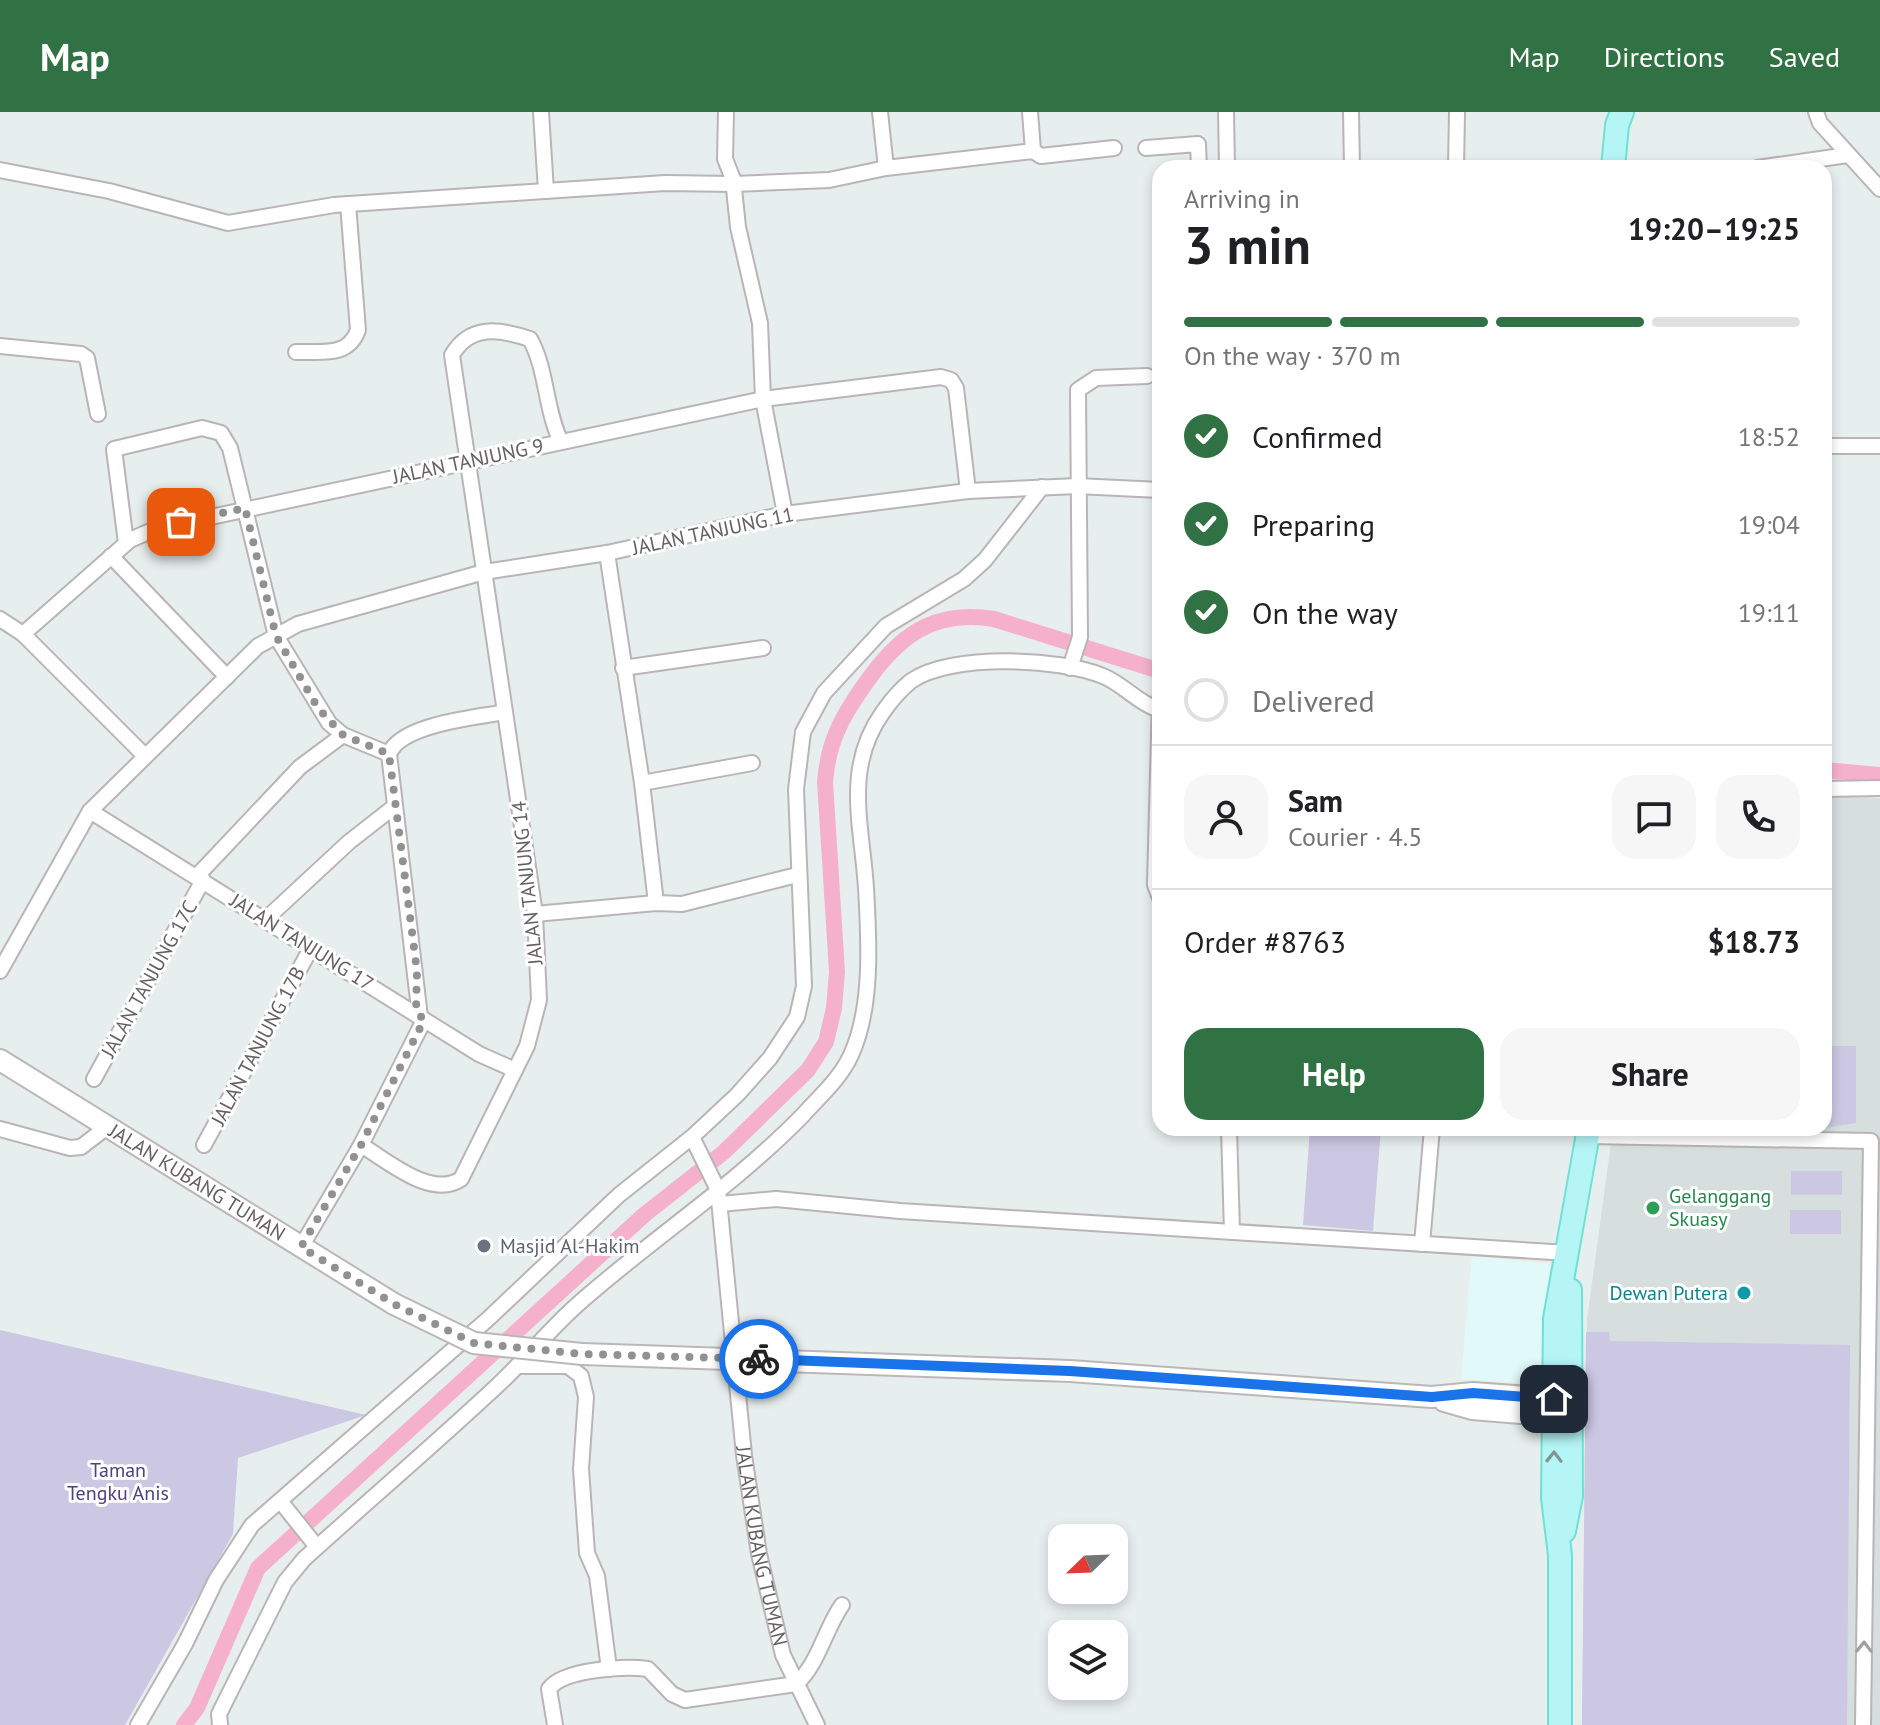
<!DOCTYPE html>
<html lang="en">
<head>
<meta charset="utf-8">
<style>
	body { margin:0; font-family:"PT Sans",sans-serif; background:#f6f6f6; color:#202124; height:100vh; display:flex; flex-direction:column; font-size:30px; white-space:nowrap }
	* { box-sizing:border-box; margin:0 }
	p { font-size:26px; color:#757577 }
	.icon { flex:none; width:44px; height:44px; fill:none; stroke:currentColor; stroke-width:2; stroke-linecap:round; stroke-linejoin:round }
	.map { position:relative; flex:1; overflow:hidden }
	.side { position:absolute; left:1152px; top:48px; width:680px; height:976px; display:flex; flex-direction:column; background:#fff; border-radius:24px; box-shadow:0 4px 12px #0003 }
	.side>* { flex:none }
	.needle { width:52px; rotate:247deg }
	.fabs { position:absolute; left:1048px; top:1412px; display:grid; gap:16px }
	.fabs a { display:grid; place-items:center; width:80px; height:80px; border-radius:16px; background:#fff; box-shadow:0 4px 12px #0003; font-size:40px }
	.pin { position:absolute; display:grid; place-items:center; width:68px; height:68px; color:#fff; margin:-34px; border-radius:16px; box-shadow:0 4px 12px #0006 }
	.courier { position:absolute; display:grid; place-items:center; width:80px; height:80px; margin:-40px; border:6px solid #1a73e8; border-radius:50%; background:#fff; color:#222; box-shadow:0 2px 10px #0007 }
	.summary em { font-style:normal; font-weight:700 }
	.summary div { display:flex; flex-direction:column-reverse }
	.summary { display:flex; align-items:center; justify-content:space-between; height:136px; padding:0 32px }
	h1 { font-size:52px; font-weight:700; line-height:60px }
	.bar { display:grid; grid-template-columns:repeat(4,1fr); gap:12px 8px; align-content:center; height:96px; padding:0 32px }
	.bar i { height:10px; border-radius:6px; background:#e0e0e0 }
	.bar .active { background:#317244 }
	.bar p { grid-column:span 4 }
	.line { display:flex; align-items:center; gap:20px; padding:0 32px; border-top:2px solid #e0e0e0 }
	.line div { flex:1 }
	.round { display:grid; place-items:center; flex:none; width:84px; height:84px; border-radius:24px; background:#f6f6f6 }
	ol { padding:0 32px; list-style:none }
	li { display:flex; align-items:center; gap:24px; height:88px }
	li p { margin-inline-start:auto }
	li .icon { padding:8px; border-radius:50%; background:#317244; color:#fff; stroke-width:4 }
	li:last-child { color:#757577 }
	li i { width:44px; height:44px; border:4px solid #e0e0e0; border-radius:50% }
	.action { display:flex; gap:16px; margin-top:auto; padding:16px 32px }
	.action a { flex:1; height:92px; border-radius:24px; background:#317244; color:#fff; font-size:32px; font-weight:700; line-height:92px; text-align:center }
	.action a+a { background:#f6f6f6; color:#202124 }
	header { display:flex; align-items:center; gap:48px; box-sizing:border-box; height:112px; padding:0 40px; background:#317244; color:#fff }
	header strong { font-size:38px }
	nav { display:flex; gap:44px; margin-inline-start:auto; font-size:28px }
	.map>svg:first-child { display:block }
	.commercial { fill:#e1faf9 }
	.education { fill:#d6dede }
	.green { fill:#ccc7e3 }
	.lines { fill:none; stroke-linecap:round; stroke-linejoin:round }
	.canal { stroke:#f5b1cc; stroke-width:16 }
	.street-casing { stroke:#bab4b5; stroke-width:18 }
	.secondary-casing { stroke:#bcb6b7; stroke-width:24 }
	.primary-casing { stroke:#6ee1d5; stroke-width:26 }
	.street { stroke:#fff; stroke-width:14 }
	.secondary { stroke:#fff; stroke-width:20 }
	.primary { stroke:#b5f5f6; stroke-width:22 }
	.secondary-bridge-casing { stroke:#bcb6b7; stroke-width:24; stroke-linecap:butt }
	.secondary-bridge { stroke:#fff; stroke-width:20 }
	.oneway { stroke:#819494 }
	.oneway2 { stroke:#a39fa0 }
	.done { stroke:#929192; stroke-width:8; stroke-dasharray:0 14.4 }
	.route { stroke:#1a73e8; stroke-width:10 }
	.leisure-dot { fill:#2e9e5b; stroke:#fff; stroke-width:3 }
	.worship-dot { fill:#6b7280; stroke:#fff; stroke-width:3 }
	.culture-dot { fill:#0f9aa8; stroke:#fff; stroke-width:3 }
	.labels { text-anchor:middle; stroke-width:6; stroke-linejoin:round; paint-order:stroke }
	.street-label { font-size:20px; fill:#655f60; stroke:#fff }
	.leisure-label { font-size:20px; fill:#27864d; stroke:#fff; text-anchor:start }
	.worship-label { font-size:20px; fill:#5b616d; stroke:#fff; text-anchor:start }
	.culture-label { font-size:20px; fill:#0d838f; stroke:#fff; text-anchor:end }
	.park-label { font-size:20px; fill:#4f4083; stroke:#fff }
</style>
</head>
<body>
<header>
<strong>Map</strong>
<nav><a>Map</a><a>Directions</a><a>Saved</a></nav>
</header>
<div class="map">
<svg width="1880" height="1613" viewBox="0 0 1880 1613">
	<rect width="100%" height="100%" fill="#e7efee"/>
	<path class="commercial" d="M 1472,1144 L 1550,1152 L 1539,1272 L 1461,1267 Z"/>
	<path class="education" d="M 1824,684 L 1880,686 L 1880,1613 L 1582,1613 L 1587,1208 L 1613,1016 L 1824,1016 Z"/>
	<g class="green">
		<path d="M 1824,934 L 1856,934 L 1856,1011 L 1824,1016 Z"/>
		<path d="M 1310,1016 L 1381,1016 L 1373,1119 L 1303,1113 Z"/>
		<rect x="1791" y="1059" width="51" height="24"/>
		<rect x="1790" y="1098" width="51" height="24"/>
		<path d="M 0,1218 L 366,1303 L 238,1346 L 233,1422 L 125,1613 L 0,1613 Z"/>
		<path d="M 1586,1220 L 1609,1220 L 1610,1229 L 1850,1233 L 1847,1613 L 1582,1613 Z"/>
	</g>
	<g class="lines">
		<g class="canal">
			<path d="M 1824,658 L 1880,663"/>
			<path d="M 184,1613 L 197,1596 L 258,1456 L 644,1103 L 724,1040 L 808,958 L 826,930 L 834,896 L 837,860 L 825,670 C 828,631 841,606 863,575 C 897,525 932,497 994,507 L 1160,559"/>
		</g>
		<g class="street-casing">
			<g id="street">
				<path d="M 541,0 L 546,79"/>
				<path d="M 726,0 L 725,47 L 733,67 L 738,115 L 760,211 L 763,287 L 785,402"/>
				<path d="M 880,0 L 886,56"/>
				<path d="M 1030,0 L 1033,39"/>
				<path d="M 1226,0 L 1227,56"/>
				<path d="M 1351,0 L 1352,56"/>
				<path d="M 1816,0 L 1820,11 L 1880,77"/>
				<path d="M 1146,36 L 1198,32 L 1199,56"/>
				<path d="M 1456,56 L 1457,0"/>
				<path d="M 1757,56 L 1848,43"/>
				<path d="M 0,58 L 109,79 L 228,111 L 334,93 L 665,71 L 734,72 L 829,68 L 886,56 L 1033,39 L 1041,44 L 1114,36"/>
				<path d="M 0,234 L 81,242 L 87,246 L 98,302"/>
				<path d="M 296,240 C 321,239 348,246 358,218 L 348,92"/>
				<path d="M 1824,334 L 1880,334"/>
				<path d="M 126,431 L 114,337 L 202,316 L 221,321 L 230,336 L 276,524 L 329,611 L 343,623 L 389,642"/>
				<path d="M 607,441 L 642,671 L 656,791"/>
				<path d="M 111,444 L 227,565"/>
				<path d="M 0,507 L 23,522 L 144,643"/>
				<path d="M 23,522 L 130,428 L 155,417 L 763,287 L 941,265 L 951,268 L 956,276 L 968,379"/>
				<path d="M 623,556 L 763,536"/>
				<path d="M 1070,556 L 1080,525 L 1078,278 L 1096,266 L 1147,264"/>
				<path d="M 1160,586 L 1155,773 L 1160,786"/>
				<path d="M 389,642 L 420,905"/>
				<path d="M 389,642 C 401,612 475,606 505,600"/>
				<path d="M 642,671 L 752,651"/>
				<path d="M 1824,677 L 1880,676"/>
				<path d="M 90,699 L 479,942 L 515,958"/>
				<path d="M 197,764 L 300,655 L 343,623"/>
				<path d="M 535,802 L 656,791 L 682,792 L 797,763"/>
				<path d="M 266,807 L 349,730 L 395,694"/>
				<path d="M 0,859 L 90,699 L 258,534 L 298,512 L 484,460 L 607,441 L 785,402 L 968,379 L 1077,374 L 1160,378"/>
				<path d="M 94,967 L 203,768"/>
				<path d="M 1229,1016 L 1232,1120"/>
				<path d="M 0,1017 L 70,1036 L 81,1035 L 107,1015"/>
				<path d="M 1588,1024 L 1871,1029 L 1863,1613"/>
				<path id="s1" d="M 692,1025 L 718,1078 L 744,1343 L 759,1442 L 783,1543 L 817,1613"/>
				<path d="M 204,1033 L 311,836"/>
				<path d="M 361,1033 C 388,1049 431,1087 461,1067 L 527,934 L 539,888 L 535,802 L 452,243 C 470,212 500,217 530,227 C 547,257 545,297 561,330"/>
				<path d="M 720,1092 L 776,1087 L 900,1099 L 1568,1141"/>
				<path d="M 1422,1132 L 1432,1016"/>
				<path d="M 301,1135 L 361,1033 L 424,908"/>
				<path d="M 517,1254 L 568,1254 L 581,1264 L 586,1285 L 581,1357 L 587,1441 L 597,1464 L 609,1557"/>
				<path d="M 281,1390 L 317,1435"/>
				<path d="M 138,1613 L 185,1532 L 216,1468 L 252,1413 L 488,1207 L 619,1083 L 692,1025 L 737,983 L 770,946 L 797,905 L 804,874 L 796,677 L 803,620 L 824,581 L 886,514 L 964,467 L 985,448 L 1042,375"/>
				<path d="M 220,1613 L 219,1602 L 285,1470 L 304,1447 C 368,1389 435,1332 498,1273 C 525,1248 549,1218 577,1193 C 651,1127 734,1074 803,1003 C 820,984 840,967 851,943 C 873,895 869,828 866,776 C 862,713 843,656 883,600 C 890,590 901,577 911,569 C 951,541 1059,546 1103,564 C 1123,572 1138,591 1157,597"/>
				<path d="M 555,1613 L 549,1577 C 563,1557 625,1554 648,1557 L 672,1582 L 685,1588 L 796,1572 C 818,1553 825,1517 842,1493"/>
			</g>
		</g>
		<g class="secondary-casing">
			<g id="secondary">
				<path id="s2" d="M 0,948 L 394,1192"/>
				<path d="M 582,1242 L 1070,1259 L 1432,1285 L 1473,1281 L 1568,1288"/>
				<path d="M 1444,1289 L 1472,1297 L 1570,1305"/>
			</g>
		</g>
		<g class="primary-casing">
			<g id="primary">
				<path d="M 1613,56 L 1617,13 L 1622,0"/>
				<path d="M 1564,1419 L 1571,1384 L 1570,1178"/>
				<path d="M 1560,1613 L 1560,1443 L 1553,1386 L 1555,1207 L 1589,1016"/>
			</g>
		</g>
		<use href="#street" class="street"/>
		<use href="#secondary" class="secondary"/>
		<use href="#primary" class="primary"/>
		<g class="secondary-bridge-casing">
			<path id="secondary-bridge" d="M 394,1192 L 474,1231 L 582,1242"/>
		</g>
		<use href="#secondary-bridge" class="secondary-bridge"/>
	</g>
	<defs><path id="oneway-chevron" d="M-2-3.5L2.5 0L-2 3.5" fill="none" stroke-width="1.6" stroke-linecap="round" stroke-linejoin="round" transform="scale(2)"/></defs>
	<use class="oneway" href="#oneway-chevron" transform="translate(1554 1345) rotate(-89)"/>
	<use class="oneway2" href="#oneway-chevron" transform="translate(1864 1535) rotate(-89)"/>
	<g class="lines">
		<path class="done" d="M 181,410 L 245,396 L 276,524 L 318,596 L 343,623 L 389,642 L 417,859 L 416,899 L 424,908 L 361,1033 L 301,1135 L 394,1192 L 474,1231 L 582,1242 L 759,1247"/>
		<path class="route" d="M 759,1247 L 1070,1259 L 1432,1285 L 1473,1281 L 1554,1287"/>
	</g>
	<circle class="leisure-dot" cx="1653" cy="1096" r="8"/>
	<circle class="worship-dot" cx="484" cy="1134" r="8"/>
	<circle class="culture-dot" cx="1744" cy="1181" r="8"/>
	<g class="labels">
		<g class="street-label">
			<text transform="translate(468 349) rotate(-12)" y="7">JALAN TANJUNG 9</text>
			<text transform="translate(713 419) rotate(-12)" y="7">JALAN TANJUNG 11</text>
			<text transform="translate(527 771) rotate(-96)" y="7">JALAN TANJUNG 14</text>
			<text transform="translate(302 830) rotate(32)" y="7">JALAN TANJUNG 17</text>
			<text transform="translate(149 867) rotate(-61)" y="7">JALAN TANJUNG 17C</text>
			<text transform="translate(258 934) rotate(-62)" y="7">JALAN TANJUNG 17B</text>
			<text dy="7" stroke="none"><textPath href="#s2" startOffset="232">JALAN KUBANG TUMAN</textPath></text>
			<text dy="7" stroke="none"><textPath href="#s1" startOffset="418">JALAN KUBANG TUMAN</textPath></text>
		</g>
		<g class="leisure-label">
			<text x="1669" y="1091">Gelanggang<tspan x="1669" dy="23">Skuasy</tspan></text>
		</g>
		<g class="worship-label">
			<text x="500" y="1141">Masjid Al-Hakim</text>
		</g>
		<g class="culture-label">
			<text x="1728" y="1188">Dewan Putera</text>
		</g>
		<g class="park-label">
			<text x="118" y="1365">Taman<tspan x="118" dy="23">Tengku Anis</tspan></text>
		</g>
	</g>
</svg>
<div class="fabs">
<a><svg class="needle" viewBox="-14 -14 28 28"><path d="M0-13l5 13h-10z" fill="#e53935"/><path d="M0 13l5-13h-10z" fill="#757577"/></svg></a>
<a><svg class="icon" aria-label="layers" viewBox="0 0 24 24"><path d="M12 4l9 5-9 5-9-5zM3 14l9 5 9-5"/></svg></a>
</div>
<div class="pin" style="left:181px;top:410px;background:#ea580c"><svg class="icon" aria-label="bag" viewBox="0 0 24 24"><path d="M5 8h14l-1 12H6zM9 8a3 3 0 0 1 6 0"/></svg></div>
<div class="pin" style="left:1554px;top:1287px;background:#1f2937"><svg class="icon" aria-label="home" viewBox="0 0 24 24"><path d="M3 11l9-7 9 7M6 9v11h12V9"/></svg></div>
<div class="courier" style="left:759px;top:1247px"><svg class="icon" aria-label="bike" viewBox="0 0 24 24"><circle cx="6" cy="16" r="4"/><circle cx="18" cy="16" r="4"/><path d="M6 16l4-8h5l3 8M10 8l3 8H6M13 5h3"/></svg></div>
<section class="side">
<div class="summary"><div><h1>3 min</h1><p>Arriving in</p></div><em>19:20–19:25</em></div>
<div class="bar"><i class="active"></i><i class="active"></i><i class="active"></i><i></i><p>On the way · 370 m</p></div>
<ol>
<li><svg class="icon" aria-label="check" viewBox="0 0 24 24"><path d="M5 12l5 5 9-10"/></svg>Confirmed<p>18:52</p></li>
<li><svg class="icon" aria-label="check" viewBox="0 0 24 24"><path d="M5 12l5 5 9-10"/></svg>Preparing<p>19:04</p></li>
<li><svg class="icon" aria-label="check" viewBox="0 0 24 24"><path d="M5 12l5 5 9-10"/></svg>On the way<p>19:11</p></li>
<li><i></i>Delivered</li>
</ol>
<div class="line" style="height:144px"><a class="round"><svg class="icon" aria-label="person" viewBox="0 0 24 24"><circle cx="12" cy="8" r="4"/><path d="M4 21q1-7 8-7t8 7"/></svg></a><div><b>Sam</b><p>Courier · 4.5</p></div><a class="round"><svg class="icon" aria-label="chat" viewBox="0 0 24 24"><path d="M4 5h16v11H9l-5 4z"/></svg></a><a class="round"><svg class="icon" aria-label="phone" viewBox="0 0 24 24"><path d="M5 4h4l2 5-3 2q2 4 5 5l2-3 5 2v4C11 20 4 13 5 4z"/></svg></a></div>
<div class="line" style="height:104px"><div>Order #8763</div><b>$18.73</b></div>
<div class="action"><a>Help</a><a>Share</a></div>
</section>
</div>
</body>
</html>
